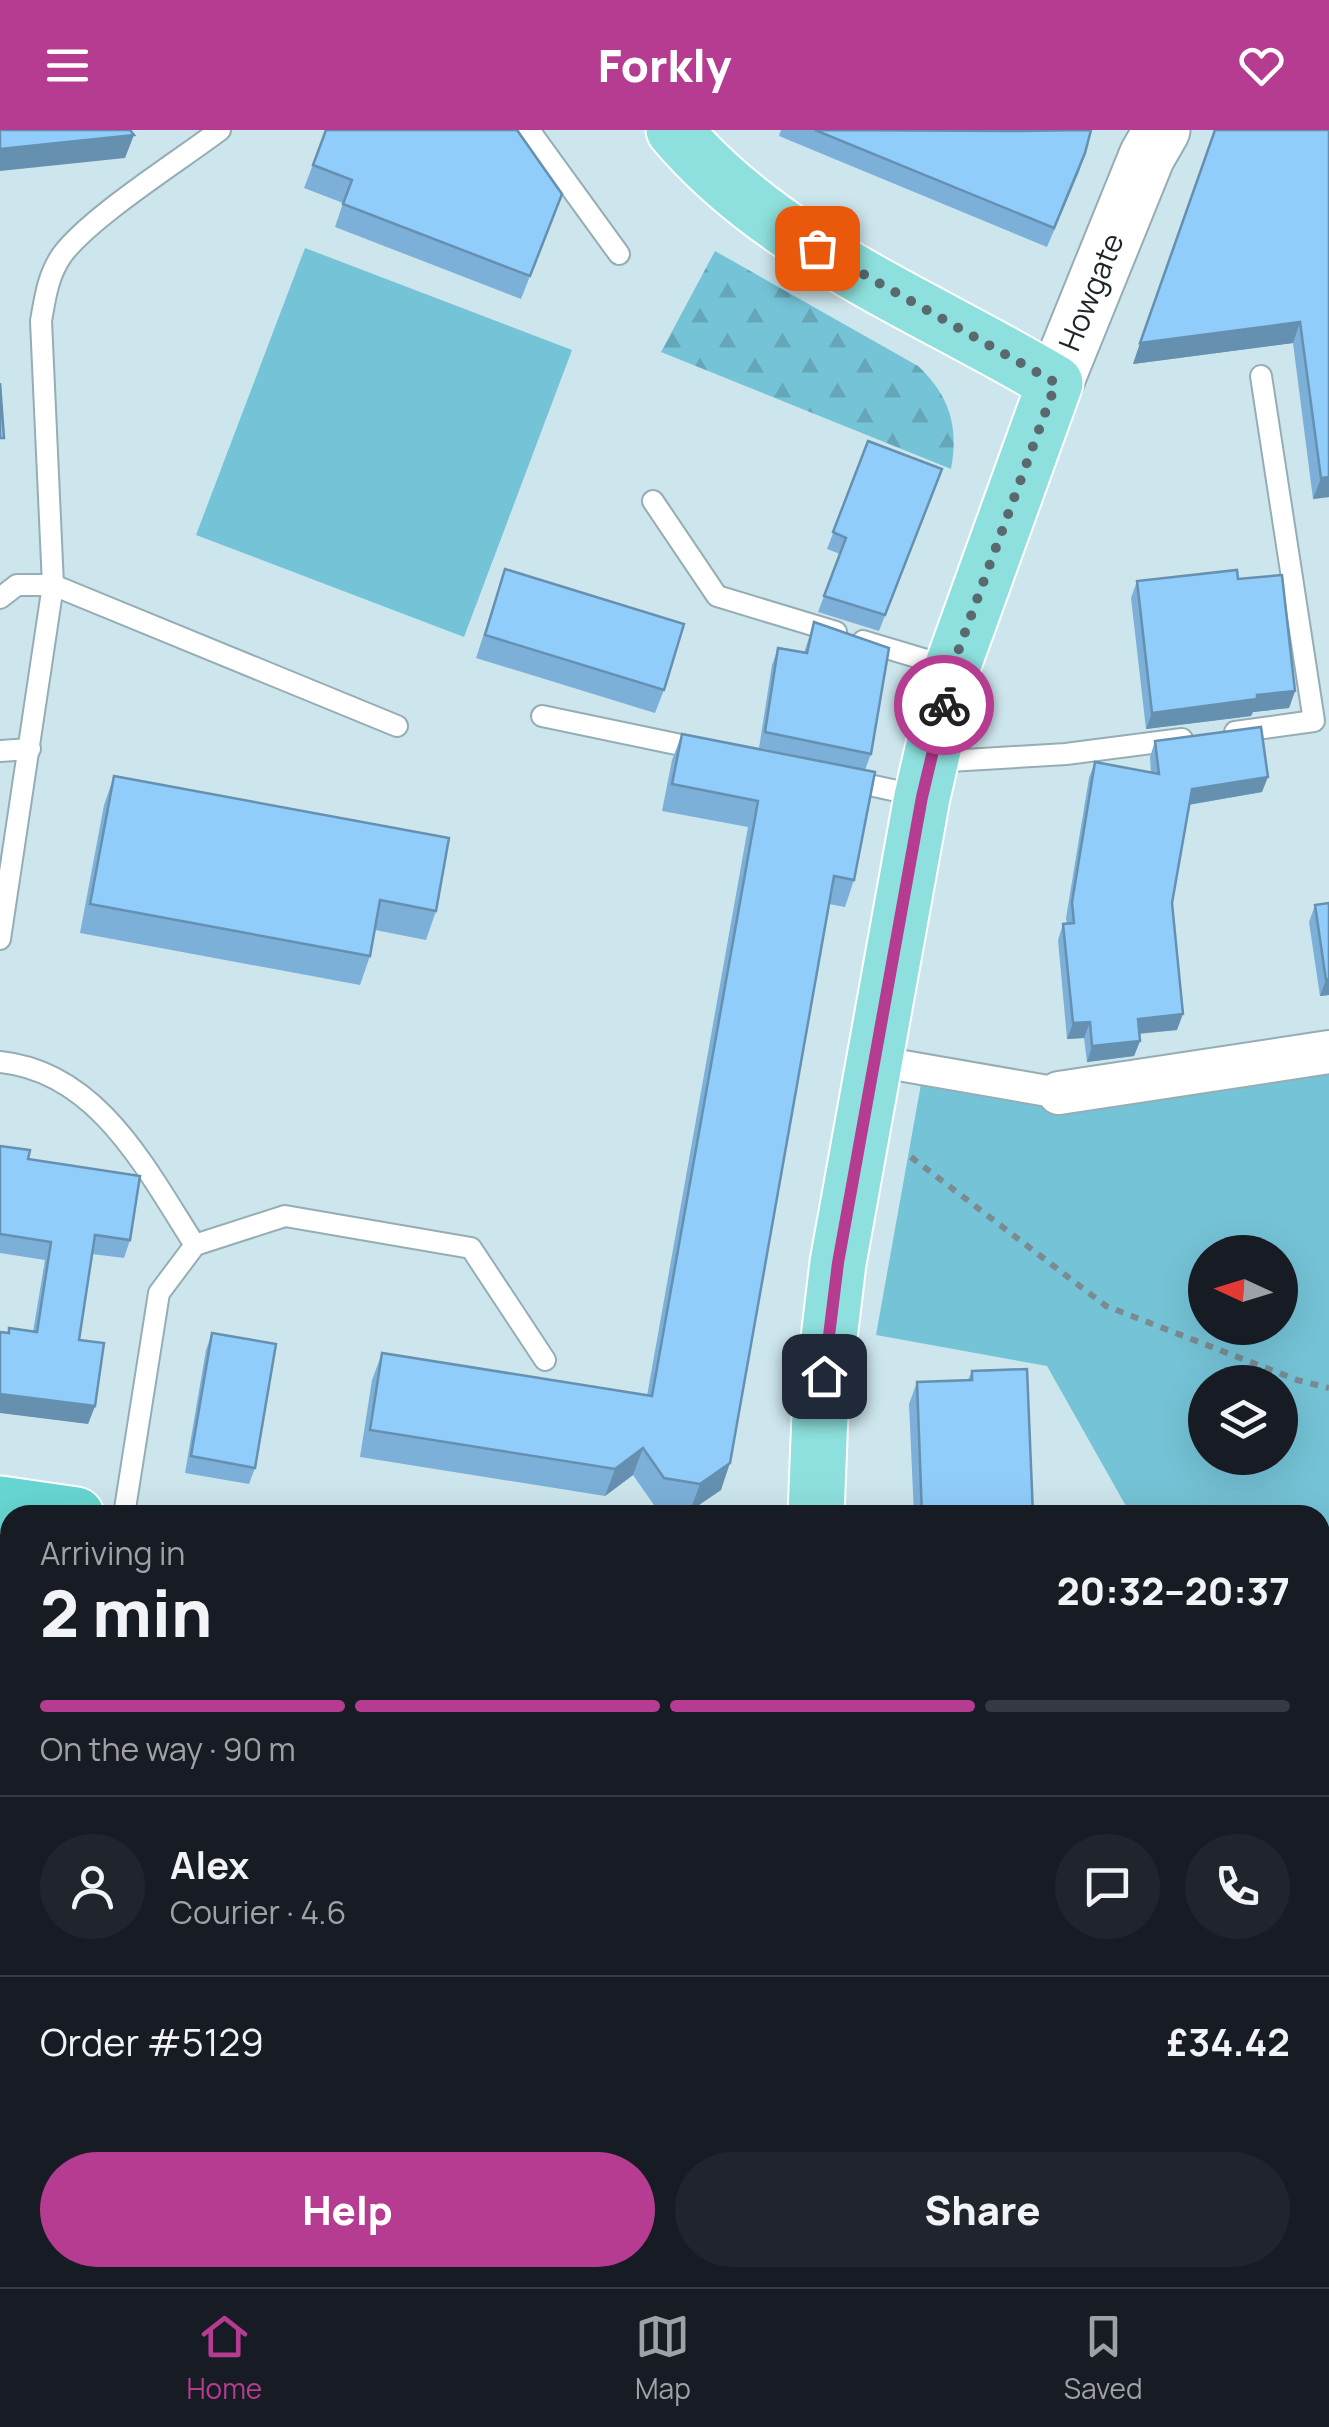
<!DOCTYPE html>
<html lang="en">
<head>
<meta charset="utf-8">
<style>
	body { margin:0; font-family:Manrope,sans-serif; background:#20242c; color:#f1f3f6; height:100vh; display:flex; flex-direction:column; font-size:38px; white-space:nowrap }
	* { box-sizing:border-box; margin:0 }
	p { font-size:32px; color:#9ea1a6 }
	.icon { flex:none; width:55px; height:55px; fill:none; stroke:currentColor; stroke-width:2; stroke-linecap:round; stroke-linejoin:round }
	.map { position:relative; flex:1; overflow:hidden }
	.panel { position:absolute; left:0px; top:1375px; width:1330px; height:782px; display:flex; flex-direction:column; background:#171b24; border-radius:30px 30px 0 0; box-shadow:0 10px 40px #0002 }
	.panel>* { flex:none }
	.needle { width:65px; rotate:274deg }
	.tools { position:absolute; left:1188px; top:1105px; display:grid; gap:20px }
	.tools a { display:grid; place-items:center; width:110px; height:110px; border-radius:50%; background:#171b24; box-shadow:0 10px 40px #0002; font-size:50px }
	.pin { position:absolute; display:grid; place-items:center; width:85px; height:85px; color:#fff; margin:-42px; border-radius:20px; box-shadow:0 5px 15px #0006 }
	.courier { position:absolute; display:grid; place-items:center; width:100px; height:100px; margin:-50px; border:8px solid #b53c91; border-radius:50%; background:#fff; color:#222; box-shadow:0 2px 12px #0007 }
	.summary em { font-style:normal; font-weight:800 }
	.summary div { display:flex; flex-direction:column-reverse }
	.summary { display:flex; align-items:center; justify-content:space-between; height:170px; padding:0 40px }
	h1 { font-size:65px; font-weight:800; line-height:75px }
	.bar { display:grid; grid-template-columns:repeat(4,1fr); gap:15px 10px; align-content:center; height:120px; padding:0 40px }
	.bar i { height:12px; border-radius:8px; background:#363941 }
	.bar .active { background:#b53c91 }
	.bar p { grid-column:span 4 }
	.line { display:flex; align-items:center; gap:25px; padding:0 40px; border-top:2px solid #363941 }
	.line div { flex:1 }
	.round { display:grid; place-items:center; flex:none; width:105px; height:105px; border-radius:52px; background:#20242c }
	.cta { display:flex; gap:20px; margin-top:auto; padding:20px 40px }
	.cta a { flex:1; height:115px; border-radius:60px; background:#b53c91; color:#fff; font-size:40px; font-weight:800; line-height:115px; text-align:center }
	.cta a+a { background:#20242c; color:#f1f3f6 }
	header { display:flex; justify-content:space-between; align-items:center; height:130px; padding:0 40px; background:#b53c91; color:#fff; font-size:45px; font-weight:800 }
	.tabs { display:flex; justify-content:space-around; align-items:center; height:140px; border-top:2px solid #363941; background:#171b24; font-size:28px; color:#9ea1a6 }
	.tabs a { display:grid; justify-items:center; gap:5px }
	.tabs .active { color:#b53c91 }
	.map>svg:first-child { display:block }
	.forest { fill:url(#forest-firs) }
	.park { fill:#75c3d7; fill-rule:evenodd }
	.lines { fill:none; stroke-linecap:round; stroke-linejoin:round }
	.service-casing { stroke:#95adb4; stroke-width:24 }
	.pedestrian-casing { stroke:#95adb4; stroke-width:34 }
	.minor-casing { stroke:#95adb4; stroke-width:46 }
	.secondary-casing { stroke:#95adb4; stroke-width:59 }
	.primary-casing { stroke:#fff; stroke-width:59 }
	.trunk-casing { stroke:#fff; stroke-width:59 }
	.path { stroke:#7a8c91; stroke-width:6; stroke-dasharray:8 8; stroke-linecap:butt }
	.service { stroke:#fff; stroke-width:20 }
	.pedestrian { stroke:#fff; stroke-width:30 }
	.minor { stroke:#fff; stroke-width:42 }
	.secondary { stroke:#fff; stroke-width:55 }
	.primary { stroke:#8de0dd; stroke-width:55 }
	.trunk { stroke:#67d6d2; stroke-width:55 }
	.wall { fill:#7cb0d8 }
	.shaded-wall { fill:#6590b0 }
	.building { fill:#90cdfb; stroke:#6590b0; stroke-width:2.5 }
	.done { stroke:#5a696e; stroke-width:10; stroke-dasharray:0 18 }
	.route { stroke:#b53c91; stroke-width:12 }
	.labels { text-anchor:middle; stroke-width:8; stroke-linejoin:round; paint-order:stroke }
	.street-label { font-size:30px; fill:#1c2629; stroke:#daf3fa }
</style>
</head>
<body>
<header><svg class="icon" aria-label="menu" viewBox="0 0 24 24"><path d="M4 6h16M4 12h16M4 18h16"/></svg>Forkly<svg class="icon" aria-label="heart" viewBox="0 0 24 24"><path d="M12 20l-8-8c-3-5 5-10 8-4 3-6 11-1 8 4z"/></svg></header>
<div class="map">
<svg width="1329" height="2157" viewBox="0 0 1329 2157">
	<defs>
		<pattern id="forest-firs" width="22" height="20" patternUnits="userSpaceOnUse" patternTransform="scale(2.5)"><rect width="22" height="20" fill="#75c3d7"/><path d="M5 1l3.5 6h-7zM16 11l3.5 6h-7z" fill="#65a7b9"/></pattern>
	</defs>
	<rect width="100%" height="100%" fill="#cde6ed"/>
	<path class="forest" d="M 715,121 L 918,236 C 949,265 959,296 951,339 L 661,222 Z"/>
	<g class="park">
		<path d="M 305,118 L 572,220 L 464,507 L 196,405 Z"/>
		<path d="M 1329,943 L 1329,1636 L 1320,1637 L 1320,1385 L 1131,1385 L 1047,1236 L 876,1205 L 921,954 ZM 1205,1122 L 1280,1122 L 1280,1198 L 1205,1198 ZM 1205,1252 L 1280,1252 L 1280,1328 L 1205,1328 Z"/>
	</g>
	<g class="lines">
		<g class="service-casing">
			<g id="service">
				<path d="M 529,0 L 619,124"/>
				<path d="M 653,371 L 717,466 L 836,502"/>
				<path d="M 0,468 L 17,455 L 53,455 L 397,596"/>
				<path d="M 863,511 L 950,537"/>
				<path d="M 542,586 L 700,619"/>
				<path d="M 1235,602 L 1314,591 L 1261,246"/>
				<path d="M 0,621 L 30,619"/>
				<path d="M 932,632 L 1066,624 L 1182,609"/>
				<path d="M 846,650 L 920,666"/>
				<path d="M 0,809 L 53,455 L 41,191 C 45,168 48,145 62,125 C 90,87 179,31 220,0"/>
				<path d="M 0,932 C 99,942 147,1041 195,1115"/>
				<path d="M 124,1385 L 159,1163 L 195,1115 L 285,1086 L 471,1118 L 545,1230"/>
				<path d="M 0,1591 L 10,1593"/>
				<path d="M 478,2157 L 480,2148"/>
			</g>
		</g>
		<g class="pedestrian-casing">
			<path id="pedestrian" d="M 875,931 L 1059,963"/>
		</g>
		<g class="minor-casing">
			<g id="minor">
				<path d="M 1059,963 L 1329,922"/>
				<path d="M 0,2092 L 10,2093"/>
				<path d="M 257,2148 L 272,2157"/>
				<path d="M 947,2148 L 956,2157"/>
				<path d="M 318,2157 L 319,2148"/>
			</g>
		</g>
		<g class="secondary-casing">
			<g id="secondary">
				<path id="s1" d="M 1055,253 L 1147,26 L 1162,0"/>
			</g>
		</g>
		<g class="primary-casing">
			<path id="primary" d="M 674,0 C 773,118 925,175 1055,253 L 952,538 L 922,667 L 838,1133 L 820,1284 L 816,1385"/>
		</g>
		<g class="trunk-casing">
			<g id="trunk">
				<path d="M 0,1374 L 76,1385"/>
				<path d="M 775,2157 L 783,2148"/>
			</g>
		</g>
		<path class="path" d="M 911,1027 L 1106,1176 L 1297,1250 L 1329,1258"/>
		<use href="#service" class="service"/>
		<use href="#pedestrian" class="pedestrian"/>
		<use href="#minor" class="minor"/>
		<use href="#secondary" class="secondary"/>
		<use href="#primary" class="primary"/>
		<use href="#trunk" class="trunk"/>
	</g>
	<g class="wall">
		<path d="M 326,0 L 562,64 L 521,169 L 335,97 L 343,73 L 304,58 Z"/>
		<path d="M 781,0 L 1091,0 L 1079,42 L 1047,117 L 779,6 Z"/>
		<path d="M 1215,0 L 1329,0 L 1329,367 L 1313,369 L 1293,213 L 1133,234 Z"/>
		<path d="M 868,311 L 942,339 L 879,501 L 818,482 L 840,424 L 827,419 Z"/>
		<path d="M 505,439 L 664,560 L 655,583 L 476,528 Z"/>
		<path d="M 1238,449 L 1295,561 L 1289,578 L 1253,582 L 1251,586 L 1146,599 L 1131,468 L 1137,451 Z"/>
		<path d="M 814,492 L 871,624 L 865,640 L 854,750 L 845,777 L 829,774 L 721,1360 L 690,1381 L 654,1375 L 633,1345 L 605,1366 L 360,1327 L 372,1250 L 382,1223 L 647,1266 L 748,697 L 662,681 L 672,630 L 682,604 L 831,633 L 759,618 L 772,535 L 778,518 L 804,523 Z"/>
		<path d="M 1155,611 L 1262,662 L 1189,675 L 1172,773 L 1177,900 L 1139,904 L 1140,911 L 1134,926 L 1087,932 L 1084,908 L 1067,909 L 1058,810 L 1063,794 L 1067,794 L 1066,788 L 1089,648 L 1095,632 L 1151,643 L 1150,627 Z"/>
		<path d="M 114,646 L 436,781 L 426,810 L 375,800 L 370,826 L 360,855 L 80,803 L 104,675 Z"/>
		<path d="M 1329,773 L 1329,865 L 1320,866 L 1309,792 L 1315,775 Z"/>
		<path d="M 0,1016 L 28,1029 L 130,1110 L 124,1128 L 92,1124 L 79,1210 L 95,1276 L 88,1294 L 8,1203 L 9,1198 L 33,1202 L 45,1130 L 0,1123 Z"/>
		<path d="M 212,1203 L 255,1338 L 249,1354 L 185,1343 L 206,1220 Z"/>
		<path d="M 972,1241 L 1033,1385 L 914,1385 L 909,1274 L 917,1252 L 968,1250 Z"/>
		<path d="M 10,1505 L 10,1543 L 5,1543 Z"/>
	</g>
	<g class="shaded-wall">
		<path d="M 134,5 L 125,28 L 0,41 L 0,19 Z"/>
		<path d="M 1300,192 L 1293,213 L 1133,234 L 1140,213 Z"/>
		<path d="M 1329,347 L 1329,367 L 1313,369 L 1321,348 Z"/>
		<path d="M 1295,561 L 1289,578 L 1253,582 L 1251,586 L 1146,599 L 1152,583 L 1257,565 Z"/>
		<path d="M 1268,647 L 1262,662 L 1186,675 L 1192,659 Z"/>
		<path d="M 1329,849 L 1329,865 L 1320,866 L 1326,850 Z"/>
		<path d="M 1183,884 L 1177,900 L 1132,904 L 1138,889 Z"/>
		<path d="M 1090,892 L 1084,908 L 1067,909 L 1073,893 Z"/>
		<path d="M 1140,911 L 1134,926 L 1087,932 L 1092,916 Z"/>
		<path d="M 0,1264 L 95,1276 L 88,1294 L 0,1283 Z"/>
		<path d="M 643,1318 L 633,1345 L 605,1366 L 615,1339 Z"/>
		<path d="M 730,1333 L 721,1360 L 690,1381 L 700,1354 Z"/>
		<path d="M 0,1986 L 10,1987 L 10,2012 L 0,2010 Z"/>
		<path d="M 691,2148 L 700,2148 L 692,2157 L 684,2157 Z"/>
	</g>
	<g class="building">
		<path d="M 0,0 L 130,0 L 134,5 L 0,19 Z"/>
		<path d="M 326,0 L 517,0 L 562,64 L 530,146 L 343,74 L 352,50 L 313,35 Z"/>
		<path d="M 815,0 L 1016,1 L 1091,0 L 1085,23 L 1054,98 Z"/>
		<path d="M 1215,0 L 1329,0 L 1329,347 L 1321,348 L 1300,192 L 1140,213 Z"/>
		<path d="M 0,253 L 4,308 L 0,308 Z"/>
		<path d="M 868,311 L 942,339 L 885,485 L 824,466 L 846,408 L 833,402 Z"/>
		<path d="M 505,439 L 684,494 L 664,560 L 485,505 Z"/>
		<path d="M 1237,440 L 1238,449 L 1282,445 L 1295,561 L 1257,565 L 1257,569 L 1152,583 L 1137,451 Z"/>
		<path d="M 814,492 L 889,518 L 871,624 L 765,602 L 778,518 L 807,523 Z"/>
		<path d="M 1261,597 L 1268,647 L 1192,659 L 1172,773 L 1183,884 L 1138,889 L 1140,911 L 1092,916 L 1090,892 L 1073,893 L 1063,794 L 1074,793 L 1072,772 L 1095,632 L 1159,644 L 1155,611 Z"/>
		<path d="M 682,604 L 875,642 L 854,750 L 834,746 L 730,1333 L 700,1354 L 664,1348 L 643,1318 L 615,1339 L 370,1300 L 382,1223 L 652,1266 L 758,671 L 672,654 Z"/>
		<path d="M 114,646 L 449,708 L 436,781 L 380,770 L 370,826 L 90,774 Z"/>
		<path d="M 1329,773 L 1329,849 L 1326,850 L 1315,775 Z"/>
		<path d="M 0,1016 L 30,1020 L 28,1029 L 140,1046 L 130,1110 L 95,1105 L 79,1210 L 104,1213 L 95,1276 L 0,1264 L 0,1202 L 9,1203 L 9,1198 L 37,1202 L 51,1112 L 0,1104 Z"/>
		<path d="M 212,1203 L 276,1214 L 255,1338 L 191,1326 Z"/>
		<path d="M 1027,1239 L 1033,1385 L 922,1385 L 917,1252 L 972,1250 L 972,1241 Z"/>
		<path d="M 0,1599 L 10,1601 L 10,1987 L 0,1986 Z"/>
		<path d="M 0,2140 L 10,2141 L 10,2148 L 65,2148 L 149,2157 L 0,2157 Z"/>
		<path d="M 602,2148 L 691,2148 L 684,2157 L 594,2157 Z"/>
	</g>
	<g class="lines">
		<path class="done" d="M 817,118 L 1056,253 L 952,538 L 944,575"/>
		<path class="route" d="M 824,1246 L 838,1133 L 922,667 L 944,575"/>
	</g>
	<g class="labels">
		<g class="street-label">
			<text dy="10" stroke="none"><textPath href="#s1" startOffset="98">Howgate</textPath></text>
		</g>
	</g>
</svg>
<div class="tools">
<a><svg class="needle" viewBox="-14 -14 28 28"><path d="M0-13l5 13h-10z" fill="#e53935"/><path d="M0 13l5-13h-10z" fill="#9ea1a6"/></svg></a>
<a><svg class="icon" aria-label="layers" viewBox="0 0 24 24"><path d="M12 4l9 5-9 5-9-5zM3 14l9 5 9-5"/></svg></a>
</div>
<div class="pin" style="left:817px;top:118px;background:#ea580c"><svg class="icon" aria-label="bag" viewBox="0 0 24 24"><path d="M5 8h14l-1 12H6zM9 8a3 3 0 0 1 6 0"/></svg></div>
<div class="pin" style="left:824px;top:1246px;background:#1f2937"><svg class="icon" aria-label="home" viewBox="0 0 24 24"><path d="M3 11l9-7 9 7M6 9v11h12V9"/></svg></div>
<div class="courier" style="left:944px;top:575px"><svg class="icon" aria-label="bike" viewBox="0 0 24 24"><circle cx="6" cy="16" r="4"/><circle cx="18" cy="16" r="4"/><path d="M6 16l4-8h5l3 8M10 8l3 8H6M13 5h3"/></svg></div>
<section class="panel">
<div class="summary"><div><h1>2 min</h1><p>Arriving in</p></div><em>20:32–20:37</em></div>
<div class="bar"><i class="active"></i><i class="active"></i><i class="active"></i><i></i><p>On the way · 90 m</p></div>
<div class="line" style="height:180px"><a class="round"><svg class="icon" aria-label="person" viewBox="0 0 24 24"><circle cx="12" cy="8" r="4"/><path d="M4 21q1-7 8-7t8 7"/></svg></a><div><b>Alex</b><p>Courier · 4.6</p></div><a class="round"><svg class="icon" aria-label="chat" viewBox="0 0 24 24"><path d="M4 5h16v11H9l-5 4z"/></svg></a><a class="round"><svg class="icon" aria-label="phone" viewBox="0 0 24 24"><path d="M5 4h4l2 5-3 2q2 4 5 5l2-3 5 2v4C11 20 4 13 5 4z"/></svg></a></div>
<div class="line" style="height:130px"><div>Order #5129</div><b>£34.42</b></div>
<div class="cta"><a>Help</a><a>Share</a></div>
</section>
</div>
<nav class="tabs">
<a class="active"><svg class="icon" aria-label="home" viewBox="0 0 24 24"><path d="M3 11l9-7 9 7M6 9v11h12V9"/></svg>Home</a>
<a><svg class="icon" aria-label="map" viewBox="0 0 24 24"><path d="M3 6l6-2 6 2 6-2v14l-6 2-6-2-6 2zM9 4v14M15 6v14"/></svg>Map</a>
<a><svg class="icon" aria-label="saved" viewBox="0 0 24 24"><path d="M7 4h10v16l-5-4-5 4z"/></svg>Saved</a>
</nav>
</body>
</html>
